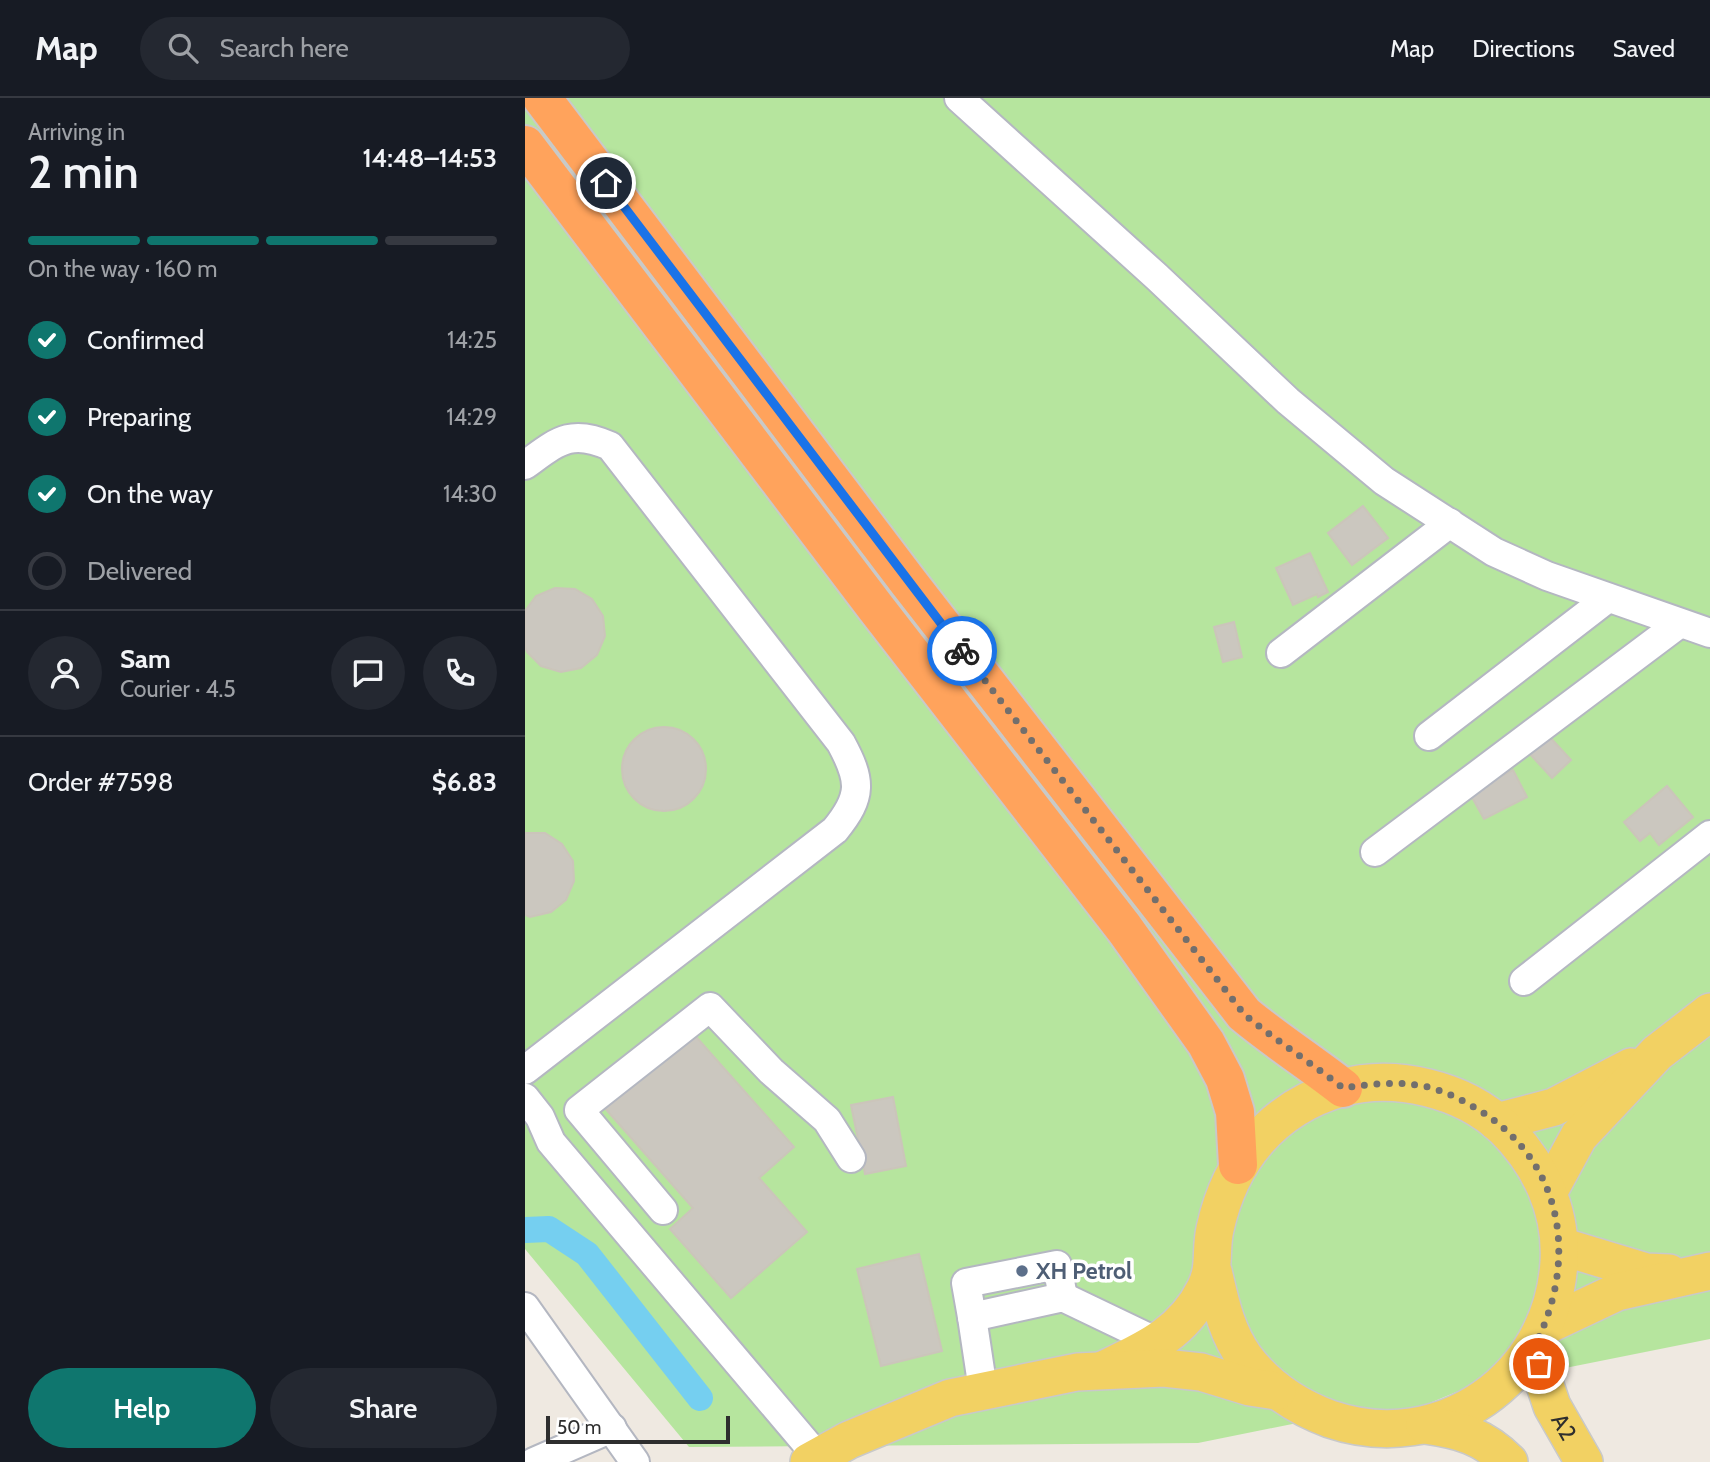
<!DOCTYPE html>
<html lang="en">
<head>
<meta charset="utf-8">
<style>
	body { margin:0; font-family:Cabin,sans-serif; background:#242831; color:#f1f3f6; height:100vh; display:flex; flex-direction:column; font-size:26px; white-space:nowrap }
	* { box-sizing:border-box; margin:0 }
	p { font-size:23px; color:#9ea1a6 }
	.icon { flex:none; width:38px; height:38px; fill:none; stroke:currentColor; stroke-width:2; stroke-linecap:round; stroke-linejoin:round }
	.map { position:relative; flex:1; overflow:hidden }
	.drawer { display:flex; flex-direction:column; background:#171b24; width:525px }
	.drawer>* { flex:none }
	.scale { position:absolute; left:21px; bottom:18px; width:184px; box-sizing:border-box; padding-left:7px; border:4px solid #2e2e2e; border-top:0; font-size:19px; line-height:24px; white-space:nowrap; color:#2e2e2e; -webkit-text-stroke:5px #fff; paint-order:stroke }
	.pin { position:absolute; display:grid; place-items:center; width:60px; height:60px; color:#fff; margin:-30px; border:4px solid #fff; border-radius:50%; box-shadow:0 2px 7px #0007 }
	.courier { position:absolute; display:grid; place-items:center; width:70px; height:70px; margin:-35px; border:5px solid #1a73e8; border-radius:50%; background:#fff; color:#222; box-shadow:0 2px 9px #0007 }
	.overview em { font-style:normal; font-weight:600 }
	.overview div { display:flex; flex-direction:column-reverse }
	.overview { display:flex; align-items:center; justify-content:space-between; height:119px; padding:0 28px }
	h1 { font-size:46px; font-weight:600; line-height:52px }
	.bar { display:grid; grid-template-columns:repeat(4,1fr); gap:10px 7px; align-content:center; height:84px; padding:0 28px }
	.bar i { height:9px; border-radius:5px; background:#363941 }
	.bar .active { background:#0f766e }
	.bar p { grid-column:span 4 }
	.line { display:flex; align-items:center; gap:18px; padding:0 28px; border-top:2px solid #363941 }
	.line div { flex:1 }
	.round { display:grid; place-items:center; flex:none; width:74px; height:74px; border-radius:37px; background:#242831 }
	ol { padding:0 28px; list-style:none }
	li { display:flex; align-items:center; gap:21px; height:77px }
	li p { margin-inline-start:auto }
	li .icon { padding:7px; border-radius:50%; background:#0f766e; color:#fff; stroke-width:4 }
	li:last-child { color:#9ea1a6 }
	li i { width:38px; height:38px; border:4px solid #363941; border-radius:50% }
	.button { display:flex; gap:14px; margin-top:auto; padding:14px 28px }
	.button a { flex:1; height:80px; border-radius:42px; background:#0f766e; color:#fff; font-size:28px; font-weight:600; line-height:80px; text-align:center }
	.button a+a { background:#242831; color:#f1f3f6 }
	header { display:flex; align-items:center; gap:42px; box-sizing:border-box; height:98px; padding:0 35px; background:#171b24; border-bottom:2px solid #363941 }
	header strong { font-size:33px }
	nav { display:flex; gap:38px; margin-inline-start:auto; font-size:24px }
	.search { width:490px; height:63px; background:#242831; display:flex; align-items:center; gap:18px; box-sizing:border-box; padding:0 24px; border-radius:38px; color:#9ea1a6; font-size:26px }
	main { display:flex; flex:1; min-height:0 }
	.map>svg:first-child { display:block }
	.green { fill:#b6e59e }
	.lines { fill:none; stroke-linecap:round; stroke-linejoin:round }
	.canal { stroke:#75cff0; stroke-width:26 }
	.building { fill:#cbc7bf; stroke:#cbc5ba; stroke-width:2 }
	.minor-casing { stroke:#b4b7c1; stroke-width:32 }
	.major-casing { stroke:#c9c9c9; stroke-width:40 }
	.highway-casing { stroke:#c9c9c9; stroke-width:42 }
	.minor { stroke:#fff; stroke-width:28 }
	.major { stroke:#f2d163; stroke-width:37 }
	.highway { stroke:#ffa35c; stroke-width:38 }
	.done { stroke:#726f6d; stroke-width:7; stroke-dasharray:0 12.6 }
	.route { stroke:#1a73e8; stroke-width:9 }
	.service-dot { fill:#5c6f8a; stroke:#fff; stroke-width:2.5 }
	.labels { text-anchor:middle; stroke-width:7; stroke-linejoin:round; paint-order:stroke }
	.service-label { font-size:23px; font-weight:bold; fill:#4e5e75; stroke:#fff; text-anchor:start }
	.street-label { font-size:23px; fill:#2e2e2e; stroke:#fff }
</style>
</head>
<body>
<header>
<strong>Map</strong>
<div class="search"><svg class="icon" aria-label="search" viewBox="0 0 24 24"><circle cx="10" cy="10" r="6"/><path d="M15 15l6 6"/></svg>Search here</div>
<nav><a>Map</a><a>Directions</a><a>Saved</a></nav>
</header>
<main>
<section class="drawer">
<div class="overview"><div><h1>2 min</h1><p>Arriving in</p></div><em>14:48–14:53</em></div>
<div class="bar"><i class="active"></i><i class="active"></i><i class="active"></i><i></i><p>On the way · 160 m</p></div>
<ol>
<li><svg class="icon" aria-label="check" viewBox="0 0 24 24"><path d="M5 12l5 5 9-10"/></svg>Confirmed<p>14:25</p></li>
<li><svg class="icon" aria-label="check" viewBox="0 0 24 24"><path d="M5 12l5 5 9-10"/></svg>Preparing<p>14:29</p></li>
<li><svg class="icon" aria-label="check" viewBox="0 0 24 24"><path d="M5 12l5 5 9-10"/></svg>On the way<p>14:30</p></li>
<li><i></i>Delivered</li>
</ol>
<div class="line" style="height:126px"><a class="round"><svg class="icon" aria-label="person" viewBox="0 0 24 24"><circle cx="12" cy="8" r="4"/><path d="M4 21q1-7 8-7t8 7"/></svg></a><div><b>Sam</b><p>Courier · 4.5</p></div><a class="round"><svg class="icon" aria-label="chat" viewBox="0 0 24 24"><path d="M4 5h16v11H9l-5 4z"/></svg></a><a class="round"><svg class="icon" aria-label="phone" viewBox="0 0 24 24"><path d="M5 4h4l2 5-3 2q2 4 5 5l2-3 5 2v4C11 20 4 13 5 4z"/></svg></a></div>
<div class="line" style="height:91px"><div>Order #7598</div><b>$6.83</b></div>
<div class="button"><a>Help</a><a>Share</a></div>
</section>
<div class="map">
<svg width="1185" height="1364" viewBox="0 0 1185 1364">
	<rect width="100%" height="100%" fill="#efe9e1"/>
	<path class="green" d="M 0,0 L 1185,0 L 1185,1241 L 941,1290 L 895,1309 L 871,1313 L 837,1312 L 673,1345 L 164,1349 L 0,1151 Z"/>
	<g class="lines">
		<path class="canal" d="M 0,1132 L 24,1131 L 62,1156 L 175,1300"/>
	</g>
	<g class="building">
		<path d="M 838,408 L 863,440 L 827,467 L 803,435 Z"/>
		<path d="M 785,455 L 803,494 L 793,499 L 792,496 L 768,507 L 751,470 Z"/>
		<path d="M 30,490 L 50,491 L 67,501 L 78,518 L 80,538 L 72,557 L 56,570 L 36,574 L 16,568 L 2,554 L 0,549 L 0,513 L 11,498 Z"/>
		<path d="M 709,524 L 717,559 L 698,564 L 689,529 Z"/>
		<circle cx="139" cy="671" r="42"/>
		<path d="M 1022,636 L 1046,662 L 1027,680 L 1003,654 Z"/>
		<path d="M 988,672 L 1002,699 L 959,721 L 944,694 Z"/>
		<path d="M 1142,688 L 1168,719 L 1134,747 L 1125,735 L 1115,743 L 1099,724 Z"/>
		<path d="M 0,735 L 20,735 L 37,746 L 48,763 L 49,783 L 41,802 L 26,814 L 5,819 L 0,817 Z"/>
		<path d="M 165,932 L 269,1049 L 234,1080 L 282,1134 L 206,1200 L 145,1131 L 168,1110 L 78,1008 Z"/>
		<path d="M 368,999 L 381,1068 L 340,1076 L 326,1007 Z"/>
		<path d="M 394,1156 L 417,1253 L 356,1268 L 332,1171 Z"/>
	</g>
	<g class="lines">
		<g class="minor-casing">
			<g id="minor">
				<path d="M 434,0 L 632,179 L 763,303 L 859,383 L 969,454 L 1022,478 L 1185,535"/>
				<path d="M 0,367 C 32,344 45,330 85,348 L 316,645 C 336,682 338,698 310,732 L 0,972"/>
				<path d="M 756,555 L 925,425"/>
				<path d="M 904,638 L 1083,500"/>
				<path d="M 850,754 L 1155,525"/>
				<path d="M 999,883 L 1185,737"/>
				<path d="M 0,1000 L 15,1019 L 26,1044 L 293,1359"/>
				<path d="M 138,1112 L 54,1012 L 185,909 L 246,973 L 302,1022 L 326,1060"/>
				<path d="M 0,1209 L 110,1364"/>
				<path d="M 447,1219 L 441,1185 L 532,1167 L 538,1199"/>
				<path d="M 458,1292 L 447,1219 L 538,1199 L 634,1245"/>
				<path d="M 9,1364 L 87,1330"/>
			</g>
		</g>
		<g class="major-casing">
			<g id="major">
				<path d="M 972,1024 L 1029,1009 L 1106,969"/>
				<path d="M 1023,1095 L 1054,1038 L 1132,955 L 1185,914"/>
				<path d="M 1035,1148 L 1121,1174 L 1144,1175"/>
				<path d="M 1020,1228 L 1092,1194 L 1185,1173"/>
				<path id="s1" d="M 1008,1251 L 1027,1308 L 1059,1364"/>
				<path d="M 580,1271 C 622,1251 658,1235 680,1191 C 691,1169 685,1153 690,1131 C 705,1062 747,1010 816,990 C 870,975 938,991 979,1030 C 1015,1066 1037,1112 1034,1164 C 1027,1280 917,1359 805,1321 C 772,1309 741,1288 720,1260 C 701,1234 695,1203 688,1173"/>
				<path d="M 900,1327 C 935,1332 958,1338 984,1364"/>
				<path d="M 284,1364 L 324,1342 L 425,1300 L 552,1274 L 639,1270 L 676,1274 L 725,1289 L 752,1293"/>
			</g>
		</g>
		<g class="highway-casing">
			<g id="highway">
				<path d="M 17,0 L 384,485 L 719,916 C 750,942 785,964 818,990"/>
				<path d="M 0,47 L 351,510 L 599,830 L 681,945 L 700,981 L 710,1014 L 713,1067"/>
			</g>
		</g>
		<use href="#minor" class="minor"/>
		<use href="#major" class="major"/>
		<use href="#highway" class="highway"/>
	</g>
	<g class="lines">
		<path class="done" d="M 437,553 L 719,916 C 750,942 785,964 818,990 C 845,986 871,983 898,988 C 919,992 939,1003 957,1014 C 1041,1068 1053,1166 1008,1251 L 1014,1266"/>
		<path class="route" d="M 81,85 L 437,553"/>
	</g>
	<circle class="service-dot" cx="497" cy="1173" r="7"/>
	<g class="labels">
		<g class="service-label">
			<text x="511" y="1181">XH Petrol</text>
		</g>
		<g class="street-label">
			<text dy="8" stroke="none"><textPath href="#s1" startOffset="84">A2</textPath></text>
		</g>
	</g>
</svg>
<div class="scale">50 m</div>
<div class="pin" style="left:1014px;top:1266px;background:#ea580c"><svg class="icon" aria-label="bag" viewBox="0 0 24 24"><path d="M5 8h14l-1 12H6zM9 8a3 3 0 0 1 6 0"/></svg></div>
<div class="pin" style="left:81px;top:85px;background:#1f2937"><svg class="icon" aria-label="home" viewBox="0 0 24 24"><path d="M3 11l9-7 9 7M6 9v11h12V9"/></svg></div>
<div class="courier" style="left:437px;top:553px"><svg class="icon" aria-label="bike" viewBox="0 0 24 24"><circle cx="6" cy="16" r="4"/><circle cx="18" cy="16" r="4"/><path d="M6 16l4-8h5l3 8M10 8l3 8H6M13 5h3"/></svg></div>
</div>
</main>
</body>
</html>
